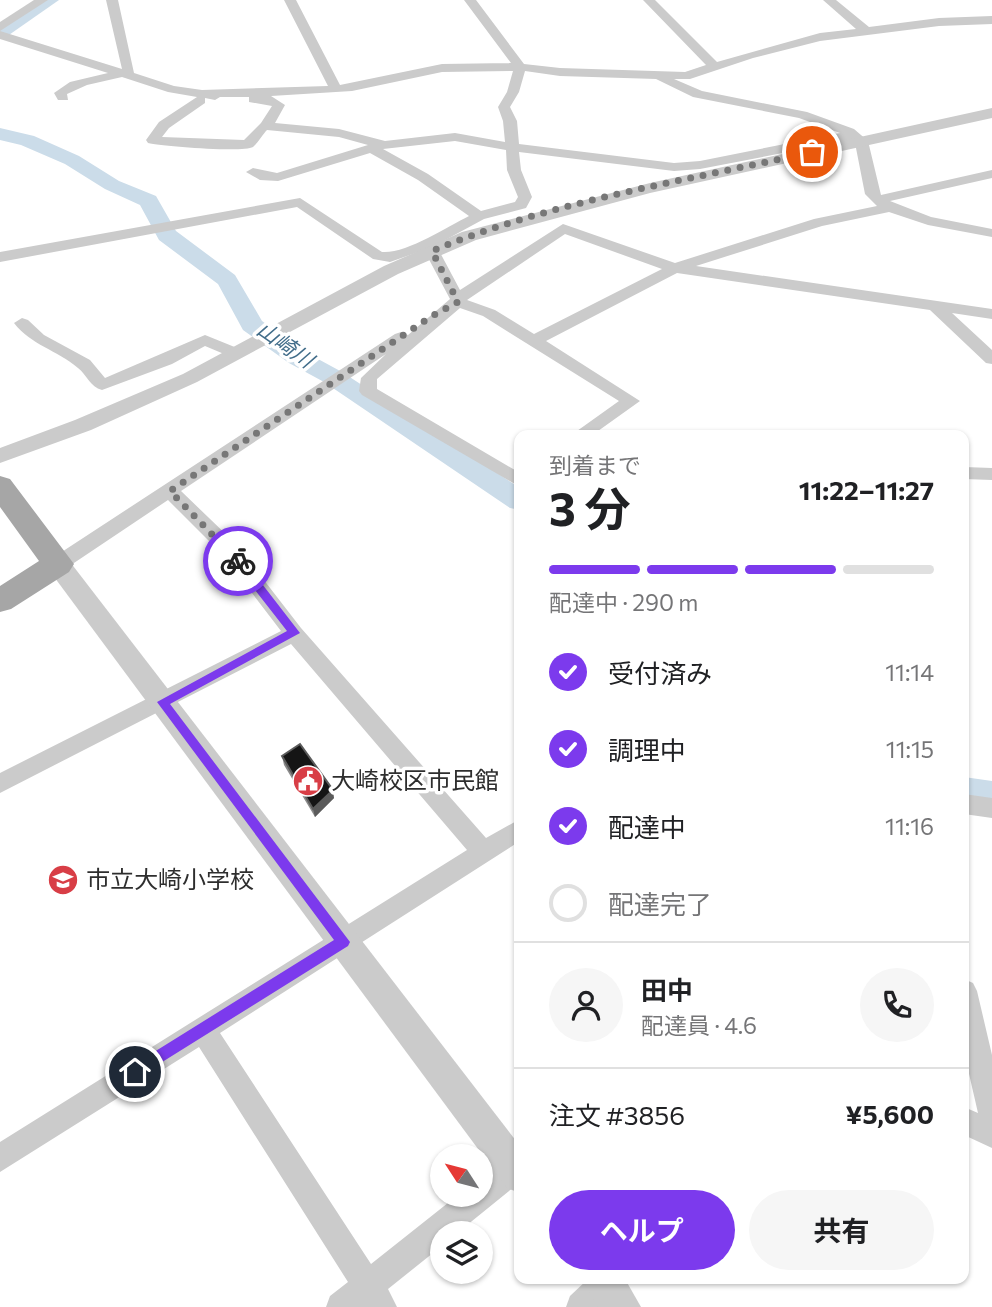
<!DOCTYPE html>
<html lang="ja">
<head>
<meta charset="utf-8">
<style>
	body { margin:0; font-family:Commissioner,"Noto Sans JP",sans-serif; background:#f6f6f6; color:#202124; height:100vh; display:flex; flex-direction:column; font-size:26px; white-space:nowrap }
	* { box-sizing:border-box; margin:0 }
	p { font-size:23px; color:#757577 }
	.icon { flex:none; width:38px; height:38px; fill:none; stroke:currentColor; stroke-width:2; stroke-linecap:round; stroke-linejoin:round }
	.map { position:relative; flex:1; overflow:hidden }
	.side { position:absolute; left:514px; top:430px; width:455px; height:854px; display:flex; flex-direction:column; background:#fff; border-radius:14px; box-shadow:0 2px 5px #0004 }
	.side>* { flex:none }
	.needle { width:46px; rotate:306deg }
	.buttons { position:absolute; left:430px; top:1144px; display:grid; gap:14px }
	.buttons a { display:grid; place-items:center; width:63px; height:63px; border-radius:50%; background:#fff; box-shadow:0 2px 5px #0004; font-size:35px }
	.pin { position:absolute; display:grid; place-items:center; width:60px; height:60px; color:#fff; margin:-30px; border:4px solid #fff; border-radius:50%; box-shadow:0 2px 7px #0007 }
	.courier { position:absolute; display:grid; place-items:center; width:70px; height:70px; margin:-35px; border:5px solid #7c3aed; border-radius:50%; background:#fff; color:#222; box-shadow:0 2px 9px #0007 }
	.headline em { font-style:normal; font-weight:700 }
	.headline div { display:flex; flex-direction:column-reverse }
	.headline { display:flex; align-items:center; justify-content:space-between; height:119px; padding:0 35px }
	h1 { font-size:46px; font-weight:700; line-height:52px }
	.bar { display:grid; grid-template-columns:repeat(4,1fr); gap:10px 7px; align-content:center; height:84px; padding:0 35px }
	.bar i { height:9px; border-radius:5px; background:#e0e0e0 }
	.bar .on { background:#7c3aed }
	.bar p { grid-column:span 4 }
	.line { display:flex; align-items:center; gap:18px; padding:0 35px; border-top:2px solid #e0e0e0 }
	.line div { flex:1 }
	.round { display:grid; place-items:center; flex:none; width:74px; height:74px; border-radius:37px; background:#f6f6f6 }
	ol { padding:0 35px; list-style:none }
	li { display:flex; align-items:center; gap:21px; height:77px }
	li p { margin-inline-start:auto }
	li .icon { padding:7px; border-radius:50%; background:#7c3aed; color:#fff; stroke-width:4 }
	li:last-child { color:#757577 }
	li i { width:38px; height:38px; border:4px solid #e0e0e0; border-radius:50% }
	.action { display:flex; gap:14px; margin-top:auto; padding:14px 35px }
	.action a { flex:1; height:80px; border-radius:42px; background:#7c3aed; color:#fff; font-size:28px; font-weight:700; line-height:80px; text-align:center }
	.action a+a { background:#f6f6f6; color:#202124 }
	.map>svg:first-child { display:block }
	.lines { fill:none; stroke-linecap:round; stroke-linejoin:round }
	.river { fill:#cbdce9; fill-rule:evenodd }
	.minor { fill:#cbcbcb; fill-rule:evenodd }
	.tertiary { fill:#cbcbcb; fill-rule:evenodd }
	.primary { fill:#a6a6a6; fill-rule:evenodd }
	.wall { fill:#8a8a8a }
	.shaded-wall { fill:#5b5b5b }
	.building { fill:#151515; stroke:#5b5b5b; stroke-width:2 }
	.route { fill:#7c3aed }
	.done { stroke:#777; stroke-width:7; stroke-dasharray:0 12.6 }
	.labels { text-anchor:middle; stroke-width:7; stroke-linejoin:round; paint-order:stroke }
	.far-water-label { font-size:21px; font-style:italic; fill:#426d8a; stroke:#fff }
	.poi-label { font-size:24px; fill:#2e2e2e; stroke:#fff; text-anchor:start }
</style>
</head>
<body>
<div class="map">
<svg width="992" height="1307" viewBox="0 0 992 1307">
	<rect width="100%" height="100%" fill="#fff"/>
	<g class="lines">
		<g class="river">
			<path d="M 38,0 L 59,0 L 6,37 L 0,38 L 0,25 Z"/>
			<path d="M 0,128 L 34,136 L 79,156 L 119,181 L 156,196 L 176,231 L 235,275 L 262,321 L 307,353 L 342,372 L 520,488 L 520,510 L 510,508 L 324,382 L 289,363 L 243,330 L 218,284 L 159,240 L 140,205 L 105,189 L 65,164 L 21,145 L 0,140 Z"/>
			<path d="M 964,777 L 992,781 L 992,809 L 964,805 Z"/>
		</g>
		<g class="minor">
			<path d="M 34,0 L 48,0 L 0,31 L 0,22 Z"/>
			<path d="M 106,0 L 118,0 L 134,73 L 174,86 L 202,90 L 328,86 L 284,0 L 296,0 L 340,85 L 442,64 L 511,63 L 464,0 L 476,0 L 524,64 L 560,68 L 685,72 L 706,65 L 643,0 L 655,0 L 717,62 L 820,33 L 856,29 L 823,0 L 836,0 L 869,27 L 939,18 L 992,16 L 992,24 L 939,26 L 820,41 L 753,58 L 690,79 L 674,79 L 702,91 L 807,112 L 854,129 L 868,141 L 881,195 L 992,170 L 992,178 L 890,201 L 931,217 L 992,229 L 992,237 L 928,225 L 889,212 L 822,226 L 696,266 L 992,309 L 992,319 L 952,313 L 992,350 L 992,364 L 986,363 L 930,310 L 677,273 L 546,341 L 640,401 L 591,436 L 570,436 L 619,401 L 483,316 L 460,308 L 377,379 L 377,389 L 520,473 L 520,487 L 362,395 L 359,391 L 361,378 L 386,354 L 181,491 L 236,544 L 301,628 L 486,838 L 520,819 L 520,841 L 220,1033 L 371,1264 L 458,1195 L 481,1195 L 481,1177 L 510,1154 L 520,1150 L 520,1182 L 456,1234 L 443,1234 L 443,1245 L 388,1289 L 397,1307 L 326,1307 L 330,1296 L 348,1282 L 199,1047 L 0,1172 L 0,1142 L 467,850 L 291,644 L 0,793 L 0,773 L 281,631 L 222,554 L 168,500 L 65,569 L 51,569 L 48,564 L 51,559 L 395,334 L 401,332 L 408,335 L 450,299 L 424,250 L 390,262 L 373,259 L 297,207 L 0,262 L 0,252 L 300,198 L 382,252 C 406,254 447,227 469,216 L 418,180 L 370,153 L 278,181 L 260,180 L 246,172 L 253,168 L 277,173 L 368,145 L 339,137 L 267,130 C 263,134 258,143 253,147 C 243,153 162,146 148,143 L 146,140 L 159,122 L 197,97 L 168,92 L 122,77 L 87,85 L 67,94 L 68,100 L 58,100 L 54,93 L 70,82 L 108,73 L 0,39 L 0,31 L 122,69 ZM 513,71 L 507,92 L 498,107 L 503,121 L 505,142 L 455,133 L 385,141 L 339,129 L 275,123 L 285,105 L 271,96 L 352,91 L 442,72 ZM 525,71 L 560,76 L 656,79 L 693,97 L 799,118 L 840,133 L 700,161 L 674,163 L 519,144 L 517,121 L 510,107 L 519,92 ZM 220,97 L 249,97 L 249,102 L 272,106 L 261,123 L 244,140 L 162,137 L 169,128 L 205,103 L 205,98 L 215,100 ZM 850,140 L 855,143 L 865,194 L 877,206 L 814,219 L 675,263 L 563,224 L 460,290 L 436,245 L 484,219 L 526,208 L 532,197 L 521,170 L 519,152 L 674,171 L 700,169 ZM 455,141 L 506,150 L 507,170 L 518,197 L 515,202 L 481,211 L 428,174 L 383,149 ZM 565,234 L 662,269 L 534,334 L 495,310 L 467,300 Z"/>
			<path d="M 22,318 L 28,320 L 44,335 L 90,360 L 105,378 L 205,335 L 242,350 L 244,354 L 236,359 L 205,346 L 172,364 L 102,390 C 90,387 87,375 78,368 C 57,350 31,345 14,323 Z"/>
			<path d="M 964,467 L 992,468 L 992,480 L 964,479 Z"/>
			<path d="M 964,794 L 992,798 L 992,818 L 964,814 Z"/>
			<path d="M 964,979 L 973,983 L 977,991 L 992,1055 L 992,1148 L 964,1135 L 964,1107 L 978,1113 L 964,1052 Z"/>
			<path d="M 588,1279 L 618,1279 L 620,1284 L 616,1295 L 603,1307 L 566,1307 L 570,1296 Z"/>
		</g>
		<g class="tertiary">
			<path d="M 992,108 L 992,118 L 650,193 L 476,240 L 398,274 L 197,382 L 91,430 L 0,463 L 0,448 L 75,420 L 183,374 L 384,266 L 462,232 L 650,183 Z"/>
			<path d="M 58,555 L 67,558 L 520,1146 L 520,1193 L 507,1188 L 49,570 L 46,564 L 49,558 Z"/>
			<path d="M 582,1279 L 625,1279 L 641,1307 L 598,1307 Z"/>
		</g>
		<path class="primary" d="M 0,476 L 10,479 L 74,564 L 69,572 L 11,609 L 0,612 L 0,586 L 39,561 L 0,507 Z"/>
	</g>
	<path class="wall" d="M 282,756 L 334,798 L 315,817 L 284,765 Z"/>
	<path class="shaded-wall" d="M 333,790 L 334,798 L 315,817 L 313,809 Z"/>
	<path class="building" d="M 300,744 L 333,790 L 313,809 L 282,756 Z"/>
	<path class="route" d="M 238,557 L 242,558 L 300,633 L 170,704 L 350,942 L 348,946 L 135,1079 L 130,1077 L 128,1072 L 130,1067 L 334,940 L 157,702 L 287,631 L 234,563 L 233,561 Z"/>
	<g class="lines">
		<path class="done" d="M 238,561 L 170,491 L 432,316 L 458,302 L 432,251 C 552,201 685,181 812,152"/>
	</g>
	<defs>
		<g id="civic-disc" transform="scale(1.575)"><circle r="9.5" fill="#d83e46" stroke="#fff"/><path d="M-.6-6.5H3V-4.5H.6V-3L4-1V1h2V6H-6V1h2V-1L-.6-3ZM-1.2 2.5V6h2.4V2.5Z" fill="#fff"/></g>
		<g id="school-disc" transform="scale(1.575)"><circle r="9.5" fill="#d83e46" stroke="#fff"/><path d="M0-5L7-2L0 1L-7-2ZM-4 1L0 2.5L4 1V4Q0 6-4 4Z" fill="#fff"/></g>
	</defs>
	<g fill-rule="evenodd">
		<use href="#civic-disc" x="308" y="781"/>
		<use href="#school-disc" x="63" y="880"/>
	</g>
	<g class="labels">
		<g class="far-water-label">
			<text transform="translate(285 345) rotate(35)" y="7">山崎川</text>
		</g>
		<g class="poi-label">
			<text x="331" y="789">大崎校区市民館</text>
			<text x="86" y="888">市立大崎小学校</text>
		</g>
	</g>
</svg>
<div class="buttons">
<a><svg class="needle" viewBox="-14 -14 28 28"><path d="M0-13l5 13h-10z" fill="#e53935"/><path d="M0 13l5-13h-10z" fill="#757577"/></svg></a>
<a><svg class="icon" aria-label="layers" viewBox="0 0 24 24"><path d="M12 4l9 5-9 5-9-5zM3 14l9 5 9-5"/></svg></a>
</div>
<div class="pin" style="left:812px;top:152px;background:#ea580c"><svg class="icon" aria-label="bag" viewBox="0 0 24 24"><path d="M5 8h14l-1 12H6zM9 8a3 3 0 0 1 6 0"/></svg></div>
<div class="pin" style="left:135px;top:1072px;background:#1f2937"><svg class="icon" aria-label="home" viewBox="0 0 24 24"><path d="M3 11l9-7 9 7M6 9v11h12V9"/></svg></div>
<div class="courier" style="left:238px;top:561px"><svg class="icon" aria-label="bike" viewBox="0 0 24 24"><circle cx="6" cy="16" r="4"/><circle cx="18" cy="16" r="4"/><path d="M6 16l4-8h5l3 8M10 8l3 8H6M13 5h3"/></svg></div>
<section class="side">
<div class="headline"><div><h1>3 分</h1><p>到着まで</p></div><em>11:22–11:27</em></div>
<div class="bar"><i class="on"></i><i class="on"></i><i class="on"></i><i></i><p>配達中 · 290 m</p></div>
<ol>
<li><svg class="icon" aria-label="check" viewBox="0 0 24 24"><path d="M5 12l5 5 9-10"/></svg>受付済み<p>11:14</p></li>
<li><svg class="icon" aria-label="check" viewBox="0 0 24 24"><path d="M5 12l5 5 9-10"/></svg>調理中<p>11:15</p></li>
<li><svg class="icon" aria-label="check" viewBox="0 0 24 24"><path d="M5 12l5 5 9-10"/></svg>配達中<p>11:16</p></li>
<li><i></i>配達完了</li>
</ol>
<div class="line" style="height:126px"><a class="round"><svg class="icon" aria-label="person" viewBox="0 0 24 24"><circle cx="12" cy="8" r="4"/><path d="M4 21q1-7 8-7t8 7"/></svg></a><div><b>田中</b><p>配達員 · 4.6</p></div><a class="round"><svg class="icon" aria-label="phone" viewBox="0 0 24 24"><path d="M5 4h4l2 5-3 2q2 4 5 5l2-3 5 2v4C11 20 4 13 5 4z"/></svg></a></div>
<div class="line" style="height:91px"><div>注文 #3856</div><b>¥5,600</b></div>
<div class="action"><a>ヘルプ</a><a>共有</a></div>
</section>
</div>
</body>
</html>
